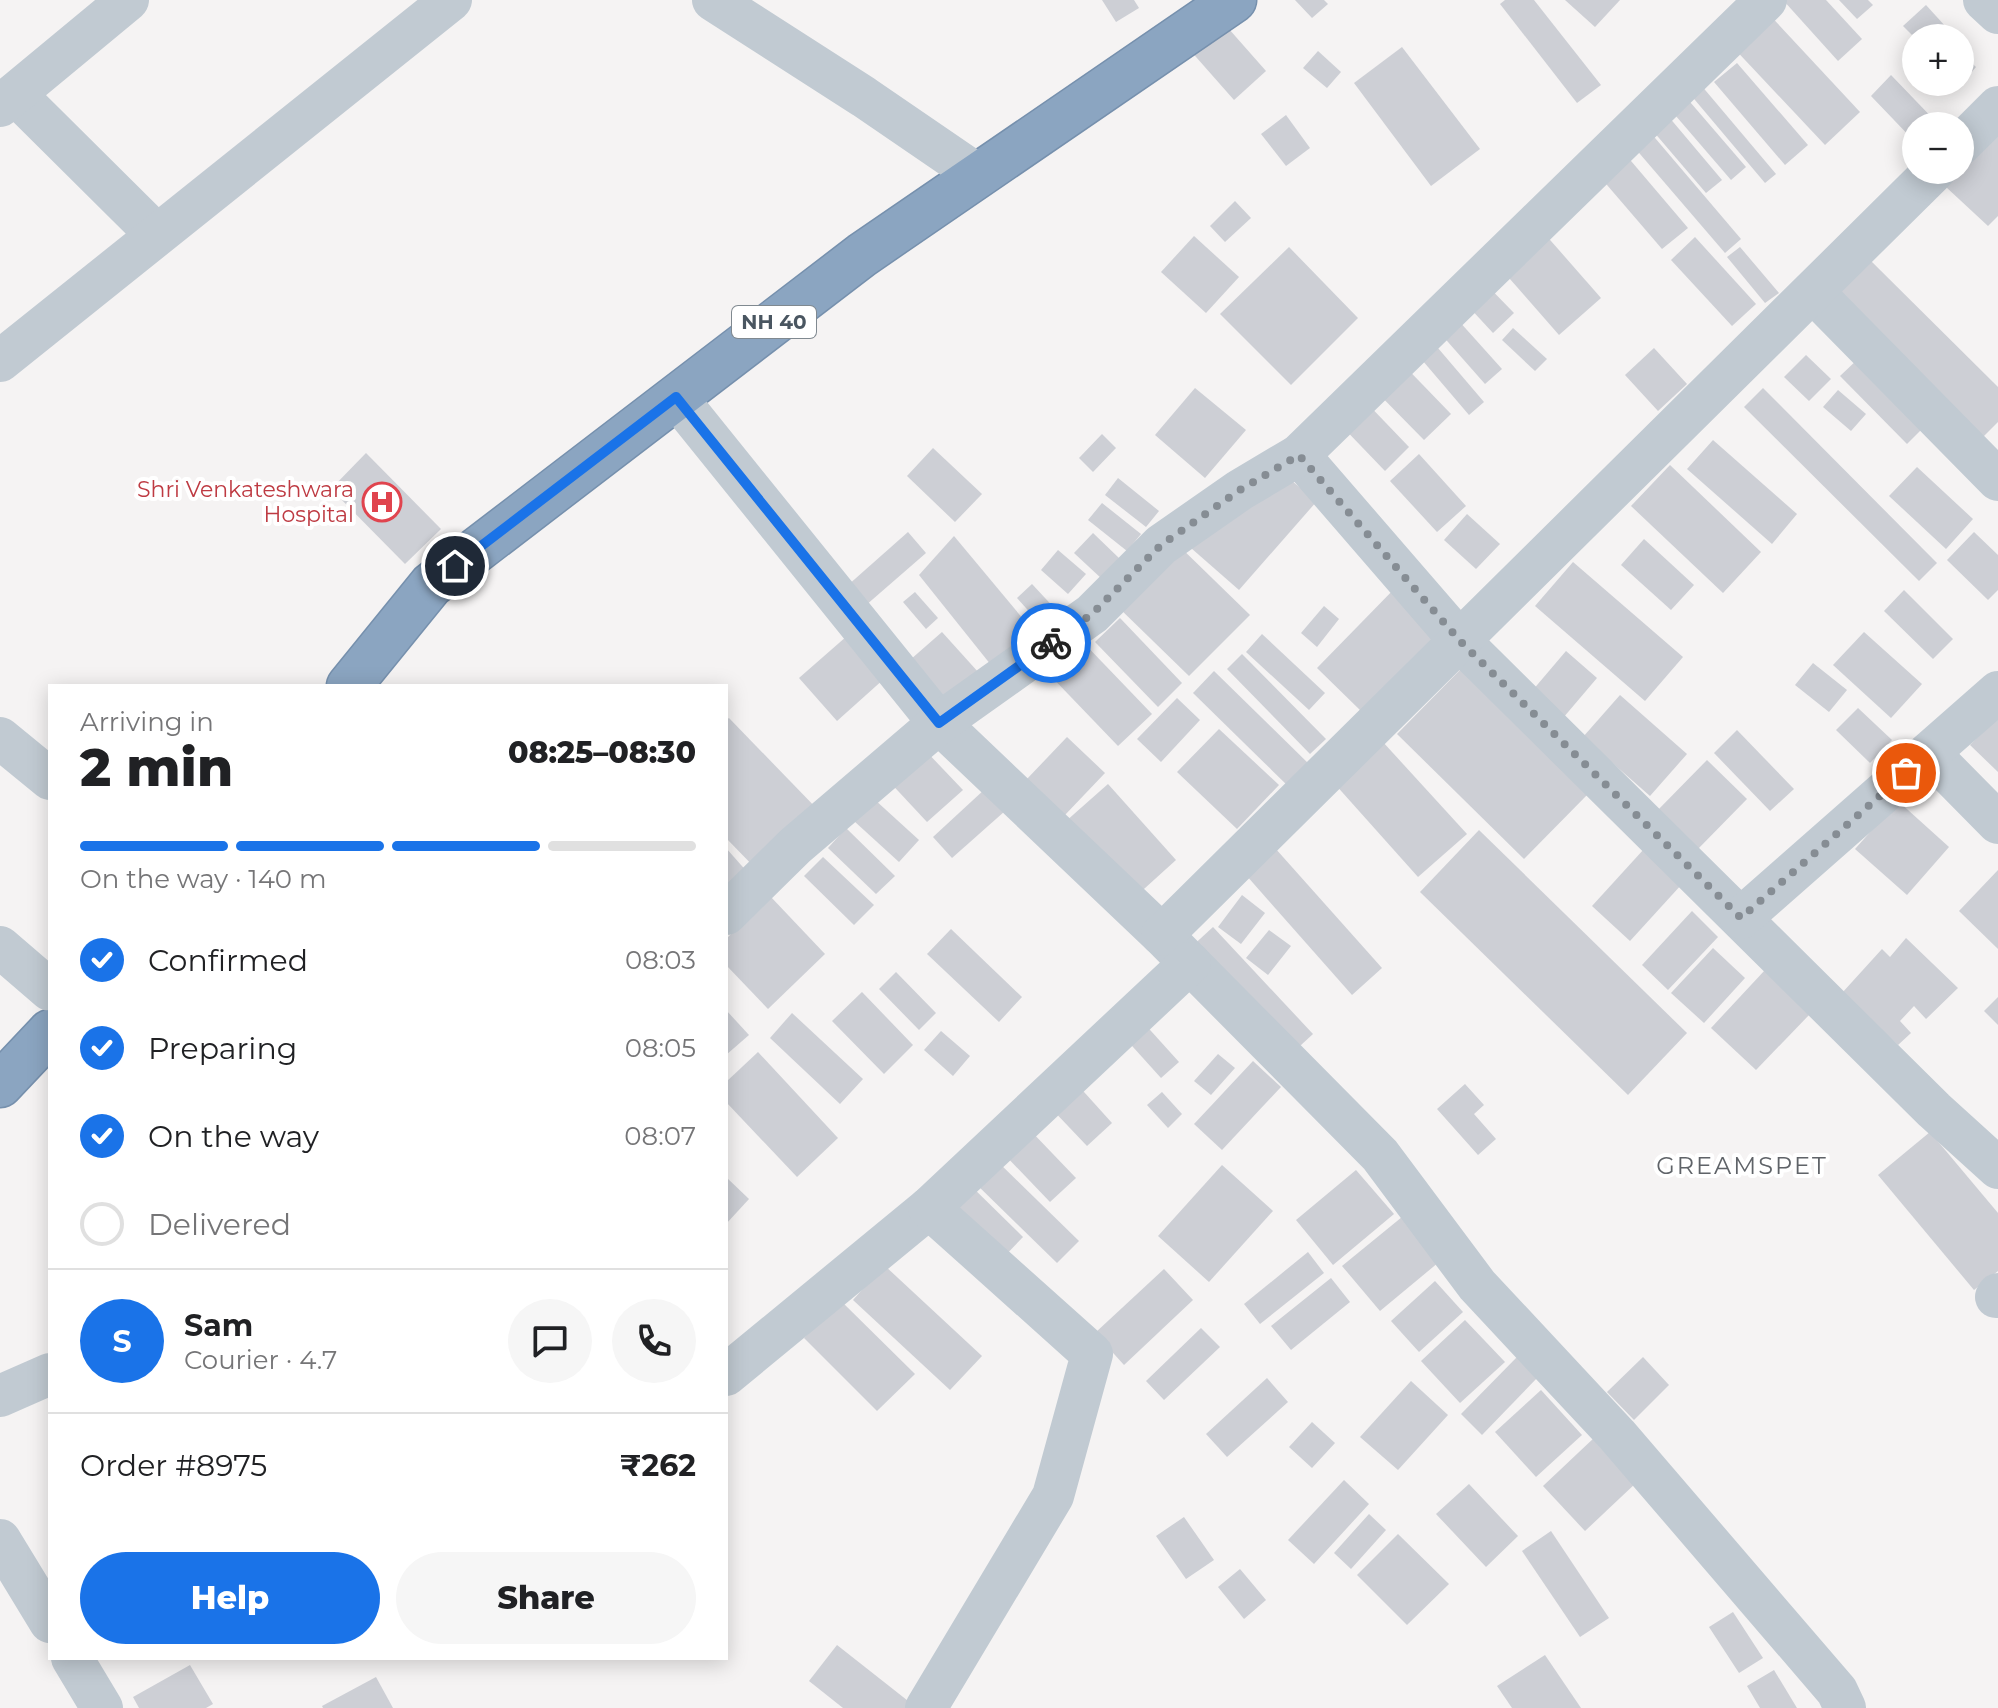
<!DOCTYPE html>
<html lang="en">
<head>
<meta charset="utf-8">
<style>
	body { margin:0; font-family:Montserrat,sans-serif; background:#f6f6f6; color:#202124; height:100vh; display:flex; flex-direction:column; font-size:30px; white-space:nowrap }
	* { box-sizing:border-box; margin:0 }
	p { font-size:26px; color:#757577 }
	.icon { flex:none; width:44px; height:44px; fill:none; stroke:currentColor; stroke-width:2; stroke-linecap:round; stroke-linejoin:round }
	.map { position:relative; flex:1; overflow:hidden }
	.panel { position:absolute; left:48px; top:684px; width:680px; height:976px; display:flex; flex-direction:column; background:#fff; border-radius:0px; box-shadow:0 4px 20px #0003 }
	.panel>* { flex:none }
	.fabs { position:absolute; left:1902px; top:24px; display:grid; gap:16px }
	.fabs a { display:grid; place-items:center; width:72px; height:72px; border-radius:50%; background:#fff; box-shadow:0 4px 20px #0003; font-size:40px }
	.pin { position:absolute; display:grid; place-items:center; width:68px; height:68px; color:#fff; margin:-34px; border:4px solid #fff; border-radius:50%; box-shadow:0 2px 8px #0007 }
	.courier { position:absolute; display:grid; place-items:center; width:80px; height:80px; margin:-40px; border:6px solid #1a73e8; border-radius:50%; background:#fff; color:#222; box-shadow:0 2px 10px #0007 }
	.headline em { font-style:normal; font-weight:800 }
	.headline div { display:flex; flex-direction:column-reverse }
	.headline { display:flex; align-items:center; justify-content:space-between; height:136px; padding:0 32px }
	h1 { font-size:52px; font-weight:800; line-height:60px }
	.bar { display:grid; grid-template-columns:repeat(4,1fr); gap:12px 8px; align-content:center; height:96px; padding:0 32px }
	.bar i { height:10px; border-radius:6px; background:#e0e0e0 }
	.bar .current { background:#1a73e8 }
	.bar p { grid-column:span 4 }
	.line { display:flex; align-items:center; gap:20px; padding:0 32px; border-top:2px solid #e0e0e0 }
	.line div { flex:1 }
	.round { display:grid; place-items:center; flex:none; width:84px; height:84px; border-radius:42px; background:#f6f6f6 }
	ol { padding:0 32px; list-style:none }
	li { display:flex; align-items:center; gap:24px; height:88px }
	li p { margin-inline-start:auto }
	li .icon { padding:8px; border-radius:50%; background:#1a73e8; color:#fff; stroke-width:4 }
	li:last-child { color:#757577 }
	li i { width:44px; height:44px; border:4px solid #e0e0e0; border-radius:50% }
	.primary-button { display:flex; gap:16px; margin-top:auto; padding:16px 32px }
	.primary-button a { flex:1; height:92px; border-radius:48px; background:#1a73e8; color:#fff; font-size:32px; font-weight:800; line-height:92px; text-align:center }
	.primary-button a+a { background:#f6f6f6; color:#202124 }
	.map>svg:first-child { display:block }
	.building { fill:#cdcfd5 }
	.lines { fill:none; stroke-linecap:round; stroke-linejoin:round }
	.highway-casing { stroke:#7690ad; stroke-width:47 }
	.street { stroke:#c1cad2; stroke-width:42 }
	.highway { stroke:#8ba5c1; stroke-width:44 }
	.done { stroke:#868d94; stroke-width:8; stroke-dasharray:0 14.4 }
	.route { stroke:#1a73e8; stroke-width:10 }
	.labels { text-anchor:middle; stroke-width:8; stroke-linejoin:round; paint-order:stroke }
	.shield { fill:#fff; stroke:#808990; stroke-width:2 }
	.shield-label { font-size:20px; font-weight:bold; fill:#4a5661 }
	.health-label { font-size:22px; fill:#be3a42; stroke:#fff; text-anchor:end }
	.neighbourhood-label { font-size:24px; letter-spacing:2px; fill:#5f6368; stroke:#fff }
</style>
</head>
<body>
<div class="map">
<svg width="1998" height="1708" viewBox="0 0 1998 1708">
	<rect width="100%" height="100%" fill="#f5f3f3"/>
	<g class="building">
		<path d="M 1102,0 L 1134,0 L 1139,8 L 1116,22 Z"/>
		<path d="M 1295,0 L 1324,0 L 1328,4 L 1312,18 Z"/>
		<path d="M 1505,0 L 1534,0 L 1601,85 L 1577,103 L 1500,4 Z"/>
		<path d="M 1565,0 L 1620,0 L 1595,27 Z"/>
		<path d="M 1783,0 L 1826,0 L 1862,39 L 1838,61 Z"/>
		<path d="M 1839,0 L 1868,0 L 1873,5 L 1857,19 Z"/>
		<path d="M 1926,5 L 1956,38 L 1915,38 L 1903,26 Z"/>
		<path d="M 1766,11 L 1860,112 L 1825,145 L 1730,44 Z"/>
		<path d="M 1221,20 L 1266,71 L 1234,100 L 1189,49 Z"/>
		<path d="M 1402,47 L 1480,149 L 1431,186 L 1354,83 Z"/>
		<path d="M 1318,51 L 1341,72 L 1327,88 L 1303,68 Z"/>
		<path d="M 1960,52 L 1976,67 L 1959,87 L 1954,82 L 1960,82 Z"/>
		<path d="M 1737,63 L 1808,145 L 1785,165 L 1714,82 Z"/>
		<path d="M 1891,75 L 1940,126 L 1916,126 L 1916,143 L 1871,96 Z"/>
		<path d="M 1695,78 L 1776,174 L 1765,183 L 1684,87 Z"/>
		<path d="M 1678,88 L 1746,167 L 1731,180 L 1663,101 Z"/>
		<path d="M 1663,110 L 1722,180 L 1706,193 L 1647,124 Z"/>
		<path d="M 1286,115 L 1310,148 L 1286,166 L 1261,134 Z"/>
		<path d="M 1644,125 L 1741,239 L 1725,253 L 1628,140 Z"/>
		<path d="M 1998,132 L 1998,216 L 1988,226 L 1946,187 Z"/>
		<path d="M 1620,148 L 1688,228 L 1662,249 L 1595,171 Z"/>
		<path d="M 1235,201 L 1251,218 L 1225,242 L 1210,226 Z"/>
		<path d="M 1537,225 L 1601,298 L 1559,335 L 1495,262 Z"/>
		<path d="M 1194,236 L 1239,277 L 1206,313 L 1161,272 Z"/>
		<path d="M 1695,237 L 1756,304 L 1732,326 L 1671,260 Z"/>
		<path d="M 1289,247 L 1358,318 L 1291,385 L 1220,314 Z"/>
		<path d="M 1740,247 L 1779,293 L 1765,303 L 1727,257 Z"/>
		<path d="M 1868,258 L 1998,387 L 1998,422 L 1974,446 L 1826,300 Z"/>
		<path d="M 1476,274 L 1514,313 L 1493,333 L 1456,293 Z"/>
		<path d="M 1449,310 L 1502,369 L 1485,384 L 1433,325 Z"/>
		<path d="M 1513,328 L 1547,359 L 1535,371 L 1502,340 Z"/>
		<path d="M 1426,334 L 1484,402 L 1469,415 L 1411,347 Z"/>
		<path d="M 1654,348 L 1687,384 L 1658,411 L 1625,375 Z"/>
		<path d="M 1392,353 L 1451,414 L 1424,440 L 1365,380 Z"/>
		<path d="M 1806,355 L 1831,379 L 1809,401 L 1784,377 Z"/>
		<path d="M 1858,359 L 1925,426 L 1907,444 L 1840,376 Z"/>
		<path d="M 1195,388 L 1246,430 L 1205,478 L 1155,435 Z"/>
		<path d="M 1763,388 L 1937,563 L 1919,581 L 1744,407 Z"/>
		<path d="M 1838,390 L 1866,414 L 1851,431 L 1823,407 Z"/>
		<path d="M 1361,397 L 1409,447 L 1385,471 L 1336,420 Z"/>
		<path d="M 1102,434 L 1116,448 L 1093,472 L 1079,458 Z"/>
		<path d="M 1713,440 L 1797,514 L 1772,544 L 1687,469 Z"/>
		<path d="M 933,448 L 982,494 L 955,522 L 907,476 Z"/>
		<path d="M 366,453 L 441,529 L 405,564 L 331,489 Z"/>
		<path d="M 1419,454 L 1466,506 L 1437,532 L 1390,481 Z"/>
		<path d="M 1670,465 L 1761,552 L 1723,593 L 1631,506 Z"/>
		<path d="M 1917,467 L 1973,519 L 1946,549 L 1889,496 Z"/>
		<path d="M 1278,470 L 1317,501 L 1239,590 L 1191,548 Z"/>
		<path d="M 1118,478 L 1159,511 L 1146,527 L 1105,495 Z"/>
		<path d="M 1102,503 L 1141,534 L 1127,551 L 1088,520 Z"/>
		<path d="M 1467,514 L 1500,544 L 1476,569 L 1444,540 Z"/>
		<path d="M 908,532 L 926,553 L 865,606 L 847,586 Z"/>
		<path d="M 1974,532 L 1998,555 L 1998,590 L 1988,600 L 1947,560 Z"/>
		<path d="M 1093,533 L 1120,559 L 1102,579 L 1074,553 Z"/>
		<path d="M 954,536 L 1034,632 L 991,665 L 919,575 Z"/>
		<path d="M 1644,539 L 1694,585 L 1671,610 L 1621,565 Z"/>
		<path d="M 1175,542 L 1250,615 L 1189,676 L 1115,604 Z"/>
		<path d="M 1058,550 L 1086,574 L 1068,594 L 1041,570 Z"/>
		<path d="M 1573,562 L 1683,657 L 1645,701 L 1535,606 Z"/>
		<path d="M 1400,583 L 1445,628 L 1362,712 L 1317,668 Z"/>
		<path d="M 1032,584 L 1058,612 L 1043,627 L 1017,598 Z"/>
		<path d="M 1904,590 L 1953,639 L 1933,659 L 1884,611 Z"/>
		<path d="M 915,592 L 938,618 L 926,629 L 903,602 Z"/>
		<path d="M 1324,606 L 1339,619 L 1317,647 L 1301,633 Z"/>
		<path d="M 1120,618 L 1182,683 L 1158,707 L 1095,642 Z"/>
		<path d="M 942,632 L 979,673 L 947,702 L 910,660 Z"/>
		<path d="M 1864,632 L 1922,684 L 1891,718 L 1833,665 Z"/>
		<path d="M 1262,634 L 1325,693 L 1309,710 L 1246,652 Z"/>
		<path d="M 847,636 L 885,678 L 837,721 L 799,678 Z"/>
		<path d="M 1079,638 L 1152,714 L 1118,746 L 1045,670 Z"/>
		<path d="M 1566,651 L 1597,678 L 1563,718 L 1532,691 Z"/>
		<path d="M 1242,654 L 1326,739 L 1310,754 L 1227,669 Z"/>
		<path d="M 1813,663 L 1847,690 L 1829,712 L 1795,685 Z"/>
		<path d="M 1461,669 L 1589,793 L 1524,859 L 1397,734 Z"/>
		<path d="M 1214,671 L 1311,766 L 1290,788 L 1193,693 Z"/>
		<path d="M 1620,695 L 1687,754 L 1650,796 L 1583,737 Z"/>
		<path d="M 1177,698 L 1200,720 L 1161,762 L 1137,739 Z"/>
		<path d="M 1858,708 L 1892,740 L 1870,763 L 1836,730 Z"/>
		<path d="M 1998,716 L 1998,772 L 1970,745 Z"/>
		<path d="M 729,718 L 821,813 L 759,872 L 726,838 L 726,720 Z"/>
		<path d="M 1219,729 L 1279,785 L 1237,829 L 1177,772 Z"/>
		<path d="M 1737,730 L 1794,789 L 1770,811 L 1714,753 Z"/>
		<path d="M 1067,737 L 1105,773 L 1064,816 L 1026,780 Z"/>
		<path d="M 1382,741 L 1467,834 L 1418,877 L 1334,783 Z"/>
		<path d="M 922,747 L 963,790 L 927,822 L 885,777 Z"/>
		<path d="M 1707,760 L 1747,799 L 1696,851 L 1656,812 Z"/>
		<path d="M 1108,784 L 1176,860 L 1134,898 L 1065,822 Z"/>
		<path d="M 985,789 L 1005,811 L 952,858 L 933,837 Z"/>
		<path d="M 874,799 L 919,840 L 899,862 L 854,821 Z"/>
		<path d="M 1898,801 L 1949,847 L 1907,895 L 1855,849 Z"/>
		<path d="M 846,828 L 895,876 L 876,894 L 828,848 Z"/>
		<path d="M 1479,830 L 1687,1033 L 1628,1095 L 1420,892 Z"/>
		<path d="M 726,848 L 749,874 L 726,890 Z"/>
		<path d="M 1275,848 L 1382,968 L 1352,995 L 1246,875 Z"/>
		<path d="M 1644,849 L 1682,884 L 1630,941 L 1592,906 Z"/>
		<path d="M 823,857 L 874,905 L 854,925 L 804,876 Z"/>
		<path d="M 1998,870 L 1998,949 L 1959,911 Z"/>
		<path d="M 1242,895 L 1265,913 L 1241,944 L 1218,927 Z"/>
		<path d="M 770,896 L 825,954 L 768,1009 L 726,965 L 726,939 Z"/>
		<path d="M 1692,911 L 1718,937 L 1668,990 L 1642,965 Z"/>
		<path d="M 1213,927 L 1313,1034 L 1288,1057 L 1188,950 Z"/>
		<path d="M 951,929 L 1022,997 L 999,1022 L 927,954 Z"/>
		<path d="M 1269,930 L 1291,946 L 1268,975 L 1246,958 Z"/>
		<path d="M 1906,938 L 1958,988 L 1926,1019 L 1914,1006 L 1900,1021 L 1911,1033 L 1898,1045 L 1842,993 L 1882,949 L 1890,957 Z"/>
		<path d="M 1713,948 L 1745,978 L 1704,1023 L 1671,993 Z"/>
		<path d="M 1765,970 L 1810,1014 L 1756,1070 L 1711,1028 Z"/>
		<path d="M 896,972 L 936,1013 L 919,1030 L 879,989 Z"/>
		<path d="M 862,992 L 913,1045 L 884,1074 L 832,1021 Z"/>
		<path d="M 1998,997 L 1998,1025 L 1984,1011 Z"/>
		<path d="M 726,1010 L 749,1035 L 726,1055 Z"/>
		<path d="M 792,1013 L 863,1079 L 840,1104 L 770,1038 Z"/>
		<path d="M 1142,1021 L 1179,1062 L 1161,1078 L 1124,1037 Z"/>
		<path d="M 941,1031 L 970,1056 L 953,1076 L 924,1050 Z"/>
		<path d="M 758,1052 L 838,1138 L 797,1177 L 726,1102 L 726,1082 Z"/>
		<path d="M 1218,1054 L 1235,1068 L 1211,1095 L 1194,1081 Z"/>
		<path d="M 1253,1061 L 1281,1087 L 1222,1150 L 1194,1124 Z"/>
		<path d="M 1075,1082 L 1112,1123 L 1087,1146 L 1049,1106 Z"/>
		<path d="M 1465,1084 L 1484,1105 L 1474,1114 L 1496,1139 L 1478,1155 L 1437,1109 Z"/>
		<path d="M 1162,1092 L 1182,1114 L 1168,1128 L 1147,1105 Z"/>
		<path d="M 1029,1129 L 1076,1178 L 1050,1202 L 1003,1153 Z"/>
		<path d="M 1930,1132 L 1998,1213 L 1998,1271 L 1974,1290 L 1878,1175 Z"/>
		<path d="M 994,1158 L 1079,1241 L 1057,1263 L 972,1180 Z"/>
		<path d="M 1222,1165 L 1273,1211 L 1209,1282 L 1158,1236 Z"/>
		<path d="M 1356,1170 L 1394,1214 L 1333,1265 L 1296,1220 Z"/>
		<path d="M 726,1177 L 749,1199 L 726,1224 Z"/>
		<path d="M 964,1179 L 1023,1237 L 1000,1261 L 941,1204 Z"/>
		<path d="M 1402,1217 L 1439,1262 L 1380,1311 L 1342,1266 Z"/>
		<path d="M 1308,1252 L 1324,1273 L 1260,1324 L 1244,1304 Z"/>
		<path d="M 884,1265 L 982,1356 L 950,1390 L 853,1300 Z"/>
		<path d="M 1164,1269 L 1193,1300 L 1124,1365 L 1095,1333 Z"/>
		<path d="M 1331,1278 L 1350,1302 L 1291,1350 L 1271,1326 Z"/>
		<path d="M 1435,1281 L 1463,1312 L 1419,1352 L 1391,1321 Z"/>
		<path d="M 841,1301 L 915,1374 L 877,1411 L 804,1338 Z"/>
		<path d="M 1465,1320 L 1505,1362 L 1460,1403 L 1421,1361 Z"/>
		<path d="M 1201,1328 L 1220,1347 L 1164,1400 L 1146,1381 Z"/>
		<path d="M 1517,1357 L 1538,1377 L 1482,1435 L 1461,1414 Z"/>
		<path d="M 1643,1357 L 1669,1385 L 1634,1420 L 1607,1392 Z"/>
		<path d="M 1267,1378 L 1288,1402 L 1227,1457 L 1206,1434 Z"/>
		<path d="M 1411,1381 L 1448,1415 L 1398,1470 L 1360,1437 Z"/>
		<path d="M 1541,1390 L 1582,1435 L 1536,1477 L 1495,1432 Z"/>
		<path d="M 1312,1422 L 1335,1443 L 1312,1468 L 1289,1447 Z"/>
		<path d="M 1595,1437 L 1637,1482 L 1585,1531 L 1543,1486 Z"/>
		<path d="M 1344,1480 L 1369,1504 L 1314,1564 L 1288,1540 Z"/>
		<path d="M 1469,1484 L 1518,1536 L 1486,1567 L 1436,1514 Z"/>
		<path d="M 1369,1514 L 1386,1530 L 1351,1569 L 1334,1553 Z"/>
		<path d="M 1184,1517 L 1214,1560 L 1186,1579 L 1156,1536 Z"/>
		<path d="M 1551,1531 L 1609,1618 L 1580,1637 L 1522,1551 Z"/>
		<path d="M 1398,1534 L 1449,1584 L 1407,1625 L 1357,1575 Z"/>
		<path d="M 1240,1569 L 1266,1600 L 1244,1619 L 1218,1587 Z"/>
		<path d="M 1733,1612 L 1763,1658 L 1739,1673 L 1709,1627 Z"/>
		<path d="M 837,1645 L 917,1708 L 843,1708 L 809,1681 Z"/>
		<path d="M 1545,1655 L 1581,1708 L 1512,1708 L 1497,1686 Z"/>
		<path d="M 190,1665 L 213,1704 L 206,1708 L 139,1708 L 133,1697 Z"/>
		<path d="M 1774,1670 L 1797,1708 L 1760,1708 L 1747,1686 Z"/>
		<path d="M 376,1677 L 393,1708 L 323,1708 L 322,1706 Z"/>
	</g>
	<g class="lines">
		<g class="highway-casing">
			<g id="highway">
				<path d="M 349,686 L 431,585 L 862,255 L 1234,0"/>
				<path d="M 0,1085 L 50,1032"/>
			</g>
		</g>
		<g class="street">
			<path d="M 713,0 L 864,97 L 978,175"/>
			<path d="M 1984,0 L 1998,13"/>
			<path d="M 15,94 L 156,234"/>
			<path d="M 0,106 L 128,0"/>
			<path d="M 1960,145 L 1998,107"/>
			<path d="M 1813,292 L 1998,480"/>
			<path d="M 0,361 L 451,0"/>
			<path d="M 676,397 L 939,723 L 1162,935 L 1380,1155 L 1477,1285 L 1617,1435 L 1837,1691 L 1845,1708"/>
			<path d="M 1299,455 L 1460,641 L 1934,1110 L 1998,1168"/>
			<path d="M 0,738 L 50,779"/>
			<path d="M 1929,753 L 1998,823"/>
			<path d="M 726,914 L 795,846 L 939,723 L 1092,614 L 1161,545 L 1240,490 L 1299,455 L 1766,0"/>
			<path d="M 1741,918 L 1998,692"/>
			<path d="M 1162,935 L 1935,170"/>
			<path d="M 0,947 L 50,990"/>
			<path d="M 1996,1297 L 1998,1294"/>
			<path d="M 726,1375 L 929,1208"/>
			<path d="M 0,1396 L 50,1374"/>
			<path d="M 0,1540 L 50,1622"/>
			<path d="M 72,1658 L 102,1708"/>
			<path d="M 926,1708 L 1053,1496 L 1092,1354 L 929,1208 L 1190,963"/>
		</g>
		<use href="#highway" class="highway"/>
	</g>
	<g class="lines">
		<path class="done" d="M 1051,643 L 1092,614 L 1161,545 L 1240,490 L 1299,455 L 1460,641 L 1741,918 L 1906,773"/>
		<path class="route" d="M 455,566 L 676,397 L 939,723 L 1051,643"/>
	</g>
	<defs>
		<g id="hospital-ring" transform="scale(2)"><circle r="9.5" fill="#fff" stroke="#e0444e" stroke-width="1.5"/><path d="M-5-5h3v3.5h4V-5h3V5h-3V1.5h-4V5h-3Z" fill="#e0444e"/></g>
	</defs>
	<g fill-rule="evenodd">
		<use href="#hospital-ring" x="382" y="502"/>
	</g>
	<g class="labels">
		<rect class="shield" x="732" y="306" width="84" height="32" rx="6"/>
		<g class="shield-label">
			<text x="774" y="329">NH 40</text>
		</g>
		<g class="health-label">
			<text x="354" y="497">Shri Venkateshwara<tspan x="354" dy="25">Hospital</tspan></text>
		</g>
		<g class="neighbourhood-label">
			<text x="1742" y="1174">GREAMSPET</text>
		</g>
	</g>
</svg>
<div class="fabs">
<a>+</a>
<a>−</a>
</div>
<div class="pin" style="left:1906px;top:773px;background:#ea580c"><svg class="icon" aria-label="bag" viewBox="0 0 24 24"><path d="M5 8h14l-1 12H6zM9 8a3 3 0 0 1 6 0"/></svg></div>
<div class="pin" style="left:455px;top:566px;background:#1f2937"><svg class="icon" aria-label="home" viewBox="0 0 24 24"><path d="M3 11l9-7 9 7M6 9v11h12V9"/></svg></div>
<div class="courier" style="left:1051px;top:643px"><svg class="icon" aria-label="bike" viewBox="0 0 24 24"><circle cx="6" cy="16" r="4"/><circle cx="18" cy="16" r="4"/><path d="M6 16l4-8h5l3 8M10 8l3 8H6M13 5h3"/></svg></div>
<section class="panel">
<div class="headline"><div><h1>2 min</h1><p>Arriving in</p></div><em>08:25–08:30</em></div>
<div class="bar"><i class="current"></i><i class="current"></i><i class="current"></i><i></i><p>On the way · 140 m</p></div>
<ol>
<li><svg class="icon" aria-label="check" viewBox="0 0 24 24"><path d="M5 12l5 5 9-10"/></svg>Confirmed<p>08:03</p></li>
<li><svg class="icon" aria-label="check" viewBox="0 0 24 24"><path d="M5 12l5 5 9-10"/></svg>Preparing<p>08:05</p></li>
<li><svg class="icon" aria-label="check" viewBox="0 0 24 24"><path d="M5 12l5 5 9-10"/></svg>On the way<p>08:07</p></li>
<li><i></i>Delivered</li>
</ol>
<div class="line" style="height:144px"><b class="round" style="background:#1a73e8;color:#fff">S</b><div><b>Sam</b><p>Courier · 4.7</p></div><a class="round"><svg class="icon" aria-label="chat" viewBox="0 0 24 24"><path d="M4 5h16v11H9l-5 4z"/></svg></a><a class="round"><svg class="icon" aria-label="phone" viewBox="0 0 24 24"><path d="M5 4h4l2 5-3 2q2 4 5 5l2-3 5 2v4C11 20 4 13 5 4z"/></svg></a></div>
<div class="line" style="height:104px"><div>Order #8975</div><b>₹262</b></div>
<div class="primary-button"><a>Help</a><a>Share</a></div>
</section>
</div>
</body>
</html>
